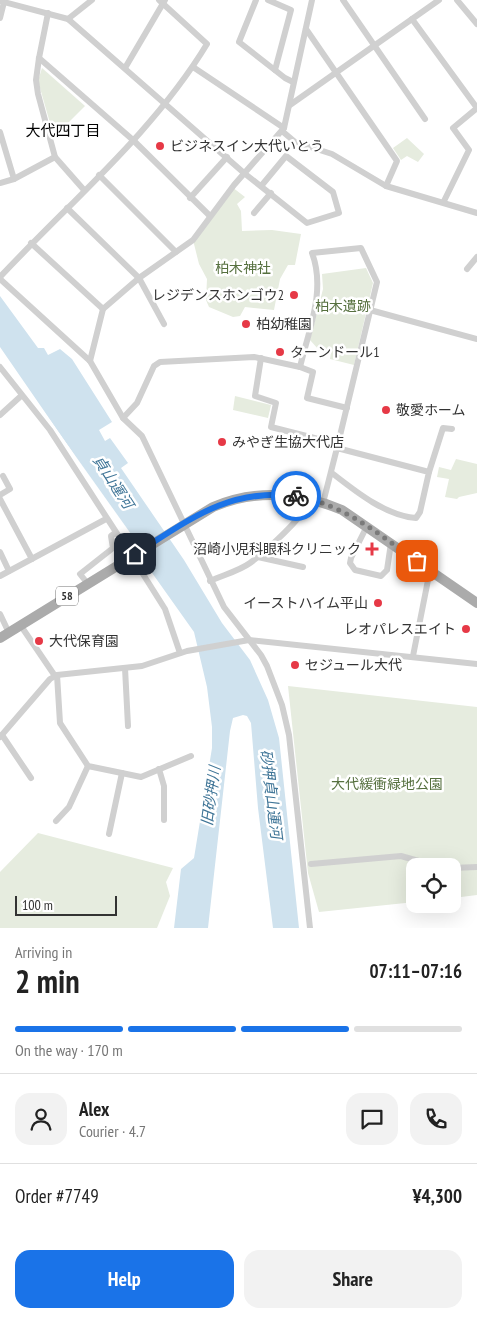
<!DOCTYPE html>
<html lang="en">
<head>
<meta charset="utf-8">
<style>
	body { margin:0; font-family:"PT Sans Narrow","Noto Sans JP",sans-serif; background:#f2f2f2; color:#222; height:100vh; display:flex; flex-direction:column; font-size:19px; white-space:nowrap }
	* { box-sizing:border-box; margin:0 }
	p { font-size:16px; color:#767676 }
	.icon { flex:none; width:28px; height:28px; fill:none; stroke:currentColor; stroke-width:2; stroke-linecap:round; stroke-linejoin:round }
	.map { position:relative; height:928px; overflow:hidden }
	.side { display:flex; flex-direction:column; background:#fff; flex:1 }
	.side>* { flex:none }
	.buttons { position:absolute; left:406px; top:858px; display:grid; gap:10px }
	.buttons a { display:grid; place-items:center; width:55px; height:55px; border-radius:10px; background:#fff; box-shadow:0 5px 20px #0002; font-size:25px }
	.scale { position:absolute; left:15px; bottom:12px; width:102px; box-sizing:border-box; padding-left:5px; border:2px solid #333; border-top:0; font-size:14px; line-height:18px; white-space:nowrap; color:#333; -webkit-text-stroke:4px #fff; paint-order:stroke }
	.pin { position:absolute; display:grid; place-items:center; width:42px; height:42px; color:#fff; margin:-21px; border-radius:10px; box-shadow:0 2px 8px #0006 }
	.courier { position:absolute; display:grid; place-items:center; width:50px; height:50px; margin:-25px; border:4px solid #1a73e8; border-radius:50%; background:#fff; color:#222; box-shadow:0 1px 6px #0007 }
	.summary em { font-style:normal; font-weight:700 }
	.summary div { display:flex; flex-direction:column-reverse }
	.summary { display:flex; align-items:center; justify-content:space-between; height:85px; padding:0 15px }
	h1 { font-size:32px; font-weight:700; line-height:38px }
	.bar { display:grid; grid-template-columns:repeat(4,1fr); gap:8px 5px; align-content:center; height:60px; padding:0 15px }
	.bar i { height:6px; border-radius:4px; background:#e0e0e0 }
	.bar .active { background:#1a73e8 }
	.bar p { grid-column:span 4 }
	.line { display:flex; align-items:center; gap:12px; padding:0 15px; border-top:1px solid #e0e0e0 }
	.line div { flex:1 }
	.round { display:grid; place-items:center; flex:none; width:52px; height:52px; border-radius:15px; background:#f2f2f2 }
	.button { display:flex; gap:10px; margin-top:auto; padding:10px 15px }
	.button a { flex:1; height:58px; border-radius:15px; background:#1a73e8; color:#fff; font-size:20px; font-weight:700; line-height:58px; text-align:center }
	.button a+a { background:#f2f2f2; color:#222 }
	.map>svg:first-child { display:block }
	.green { fill:#e6ecdf }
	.water { fill:#cfe2ee }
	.pier { fill:#fff }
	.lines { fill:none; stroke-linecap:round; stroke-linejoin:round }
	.street { stroke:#d0d0d0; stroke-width:6 }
	.primary { stroke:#ababab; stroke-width:10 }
	.done { stroke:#7a7a7a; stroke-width:5; stroke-dasharray:0 9 }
	.route { stroke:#1a73e8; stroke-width:6 }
	.poi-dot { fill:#e63946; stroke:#fff; stroke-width:2 }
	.labels { text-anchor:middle; stroke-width:5; stroke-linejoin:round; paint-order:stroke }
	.shield { fill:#fff; stroke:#707070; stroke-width:1 }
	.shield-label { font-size:12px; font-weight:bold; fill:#333 }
	.poi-label { font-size:14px; fill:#333; stroke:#fff; text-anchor:start }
	.park-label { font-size:14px; fill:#56703f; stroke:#fff }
	.neighbourhood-label { font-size:15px; fill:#000; stroke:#fff }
	.water-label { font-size:15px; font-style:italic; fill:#3f7597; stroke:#fff }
</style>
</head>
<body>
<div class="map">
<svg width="477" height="928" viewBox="0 0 477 928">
	<rect width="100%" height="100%" fill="#fff"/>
	<g class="green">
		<path d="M 42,68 L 85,106 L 54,137 L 38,81 Z"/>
		<path d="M 407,138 L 424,154 L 418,162 L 407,156 L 401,160 L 393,148 Z"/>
		<path d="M 232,187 L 245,197 L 237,204 L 241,211 L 242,231 L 272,230 L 301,234 L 295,265 L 288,265 L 280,279 L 274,310 L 245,307 L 240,316 L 233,317 L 209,307 L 206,300 L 207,279 L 199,264 L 193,240 Z"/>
		<path d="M 366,268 L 373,283 L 354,365 L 330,359 L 331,352 L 319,350 L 310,340 L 323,289 L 322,274 Z"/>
		<path d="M 235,396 L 271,405 L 268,418 L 233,410 Z"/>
		<path d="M 456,459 L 477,464 L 477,493 L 459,497 L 457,499 L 445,497 L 449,479 L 437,477 L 439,467 L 451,470 Z"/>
		<path d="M 288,686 L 477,707 L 477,895 L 453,898 L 452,866 L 415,866 L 415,902 L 319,912 L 308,873 Z"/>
		<path d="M 38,833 L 173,868 L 166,882 L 170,896 L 157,928 L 0,928 L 0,872 Z"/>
	</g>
	<path class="water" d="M 0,296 L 38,348 L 44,348 L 48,355 L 60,349 L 72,359 L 112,422 L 99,430 L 105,441 L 110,438 L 128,463 L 121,468 L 184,560 L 222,623 L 250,660 L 268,700 L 279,738 L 299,928 L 273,928 L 258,808 L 251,723 L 247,716 L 243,715 L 233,718 L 230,731 L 208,928 L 174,928 L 181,869 L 194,858 L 212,748 L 212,727 L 207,687 L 194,632 L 128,539 L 71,450 L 0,347 Z"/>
	<path class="pier" d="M 0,350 L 131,534 L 136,544 L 130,546 L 126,540 Z"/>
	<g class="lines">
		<g class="street">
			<path d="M 256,0 L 239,42 L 285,78 L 293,82"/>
			<path d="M 268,0 L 291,10 L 275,70"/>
			<path d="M 343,0 L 425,119"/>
			<path d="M 457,0 L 477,24"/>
			<path d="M 0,1 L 68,19 L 244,173 L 307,223 L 339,213 L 333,192 L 286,156 L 262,185"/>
			<path d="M 48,13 L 39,58 L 36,80 L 38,94 L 55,157 L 84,190"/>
			<path d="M 0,18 L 4,2"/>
			<path d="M 68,19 L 92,0"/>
			<path d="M 412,19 L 477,108"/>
			<path d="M 306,29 L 397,161 L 386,186"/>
			<path d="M 39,58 L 133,140 L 210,216"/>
			<path d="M 193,67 L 284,128"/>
			<path d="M 125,68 L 165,0"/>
			<path d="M 290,105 L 439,0"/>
			<path d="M 282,131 L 295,142 L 332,154 L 386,186 L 477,213"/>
			<path d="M 0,132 L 14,179"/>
			<path d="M 99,175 L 176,252"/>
			<path d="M 0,183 L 14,179 L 55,157"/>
			<path d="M 190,198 L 227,157"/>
			<path d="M 444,201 L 469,150 L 453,128 L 477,108"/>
			<path d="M 67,208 L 139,278 L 164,324"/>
			<path d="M 254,213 L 271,193"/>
			<path d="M 31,243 L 103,309"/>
			<path d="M 467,269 L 477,257"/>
			<path d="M 0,277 C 70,202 153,133 207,44 L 159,0"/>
			<path d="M 0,279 L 90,361 L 123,418 L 142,436 L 224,607 L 261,655 L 267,666 L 282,705 L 289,735 L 310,928"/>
			<path d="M 370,310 L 477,339"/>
			<path d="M 261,358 L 255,396 L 276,403 L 271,427 L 338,444"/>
			<path d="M 90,361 L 103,309 L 139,278 L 193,240 L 234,185 L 284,128 L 312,0"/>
			<path d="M 0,367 L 50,430 L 127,549"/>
			<path d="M 300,367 L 313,372 L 307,398 L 347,408"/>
			<path d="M 0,415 L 21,396"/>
			<path d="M 123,418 L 137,403 L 154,366 L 160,362 L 254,357 L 300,367 C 309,329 326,290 312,253 L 361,248 L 377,282 L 337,448"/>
			<path d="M 429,472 L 443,428 L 452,429"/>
			<path d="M 0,495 L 10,489 L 3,476"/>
			<path d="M 0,499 L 32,559"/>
			<path d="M 323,503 L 337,448 L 429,472 L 420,512 L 416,518 C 386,516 355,491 332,473"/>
			<path d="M 367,526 L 351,558 L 350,563 L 355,570 L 381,576 L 387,570 L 391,543"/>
			<path d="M 0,552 L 9,571"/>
			<path d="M 258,557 L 303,567"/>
			<path d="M 136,563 L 165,609 L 180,653"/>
			<path d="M 0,576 L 106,519"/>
			<path d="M 210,581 C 223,575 239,571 250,563 C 264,553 307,514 311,499"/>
			<path d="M 88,584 L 80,574 L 113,548 L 111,536 L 115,533"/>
			<path d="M 0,614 L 9,633"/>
			<path d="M 21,626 L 55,676"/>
			<path d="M 413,656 L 430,570"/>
			<path d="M 125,668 L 128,726"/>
			<path d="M 57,675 L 60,723 L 88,766 L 141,777 L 191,756"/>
			<path d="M 2,735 L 31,778"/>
			<path d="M 0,737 L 50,679 L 57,675 L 142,666 L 187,651 L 249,640 L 477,664"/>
			<path d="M 159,769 L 164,786 L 164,820"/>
			<path d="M 56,821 L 69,807 L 88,766"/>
			<path d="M 109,834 L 122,773"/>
			<path d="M 311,864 L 401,856 L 436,866"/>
			<path d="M 452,868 L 477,867"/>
		</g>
		<path class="primary" d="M 0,638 L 213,507 C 255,489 300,492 342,510 L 477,603"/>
	</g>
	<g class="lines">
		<path class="done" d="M 296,496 C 347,506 375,532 417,561"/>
		<path class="route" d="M 135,554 C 189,520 228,488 296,496"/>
	</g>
	<g class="poi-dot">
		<circle cx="160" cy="146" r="5"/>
		<circle cx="294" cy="295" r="5"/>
		<circle cx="246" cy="324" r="5"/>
		<circle cx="280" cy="352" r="5"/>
		<circle cx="386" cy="410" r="5"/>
		<circle cx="222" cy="442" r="5"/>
		<path d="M369.5 541.5h5v5h5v5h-5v5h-5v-5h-5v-5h5z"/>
		<circle cx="378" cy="603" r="5"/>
		<circle cx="466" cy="629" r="5"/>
		<circle cx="39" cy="641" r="5"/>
		<circle cx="295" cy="665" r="5"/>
	</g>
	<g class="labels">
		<rect class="shield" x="56" y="586.5" width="22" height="19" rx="4"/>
		<g class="shield-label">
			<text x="67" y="600">58</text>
		</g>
		<g class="poi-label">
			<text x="170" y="151">ビジネスイン大代いとう</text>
			<text x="284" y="300" text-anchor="end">レジデンスホンゴウ2</text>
			<text x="256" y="329">柏幼稚園</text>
			<text x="290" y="357">ターンドール1</text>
			<text x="396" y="415">敬愛ホーム</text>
			<text x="232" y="447">みやぎ生協大代店</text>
			<text x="361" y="554" text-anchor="end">沼崎小児科眼科クリニック</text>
			<text x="368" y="608" text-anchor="end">イーストハイム平山</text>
			<text x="456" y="634" text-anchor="end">レオパレスエイト</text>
			<text x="49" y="646">大代保育園</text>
			<text x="305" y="670">セジュール大代</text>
		</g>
		<g class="park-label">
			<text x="243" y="273">柏木神社</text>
			<text x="343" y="311">柏木遺跡</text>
			<text x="387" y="789">大代緩衝緑地公園</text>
		</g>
		<g class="neighbourhood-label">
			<text x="63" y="136">大代四丁目</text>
		</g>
		<g class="water-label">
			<text transform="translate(113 482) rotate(57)" y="5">貞山運河</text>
			<text transform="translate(271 794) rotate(83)" y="5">砂押貞山運河</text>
			<text transform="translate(211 796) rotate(-82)" y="5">旧砂押川</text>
		</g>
	</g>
</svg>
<div class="buttons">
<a><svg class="icon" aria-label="locate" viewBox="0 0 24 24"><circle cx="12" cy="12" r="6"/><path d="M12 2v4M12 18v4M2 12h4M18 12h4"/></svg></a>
</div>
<div class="scale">100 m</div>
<div class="pin" style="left:417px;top:561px;background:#ea580c"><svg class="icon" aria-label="bag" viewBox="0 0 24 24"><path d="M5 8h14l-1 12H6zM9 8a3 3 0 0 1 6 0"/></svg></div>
<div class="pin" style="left:135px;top:554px;background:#1f2937"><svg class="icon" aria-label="home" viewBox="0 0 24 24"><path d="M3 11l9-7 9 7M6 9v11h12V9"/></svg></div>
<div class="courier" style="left:296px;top:496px"><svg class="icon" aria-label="bike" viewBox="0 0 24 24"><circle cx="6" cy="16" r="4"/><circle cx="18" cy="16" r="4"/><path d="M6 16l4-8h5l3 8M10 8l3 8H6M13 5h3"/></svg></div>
</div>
<section class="side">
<div class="summary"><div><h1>2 min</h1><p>Arriving in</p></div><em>07:11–07:16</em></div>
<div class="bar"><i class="active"></i><i class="active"></i><i class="active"></i><i></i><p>On the way · 170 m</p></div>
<div class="line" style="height:90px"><a class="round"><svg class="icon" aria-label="person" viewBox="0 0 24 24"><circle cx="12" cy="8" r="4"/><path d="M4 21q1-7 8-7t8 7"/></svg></a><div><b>Alex</b><p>Courier · 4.7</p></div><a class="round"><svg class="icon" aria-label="chat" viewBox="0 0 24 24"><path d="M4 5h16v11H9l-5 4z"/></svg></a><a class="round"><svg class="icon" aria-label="phone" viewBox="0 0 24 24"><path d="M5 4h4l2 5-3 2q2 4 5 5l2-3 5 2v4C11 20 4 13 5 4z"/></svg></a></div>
<div class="line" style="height:65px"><div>Order #7749</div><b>¥4,300</b></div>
<div class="button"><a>Help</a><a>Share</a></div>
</section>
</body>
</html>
